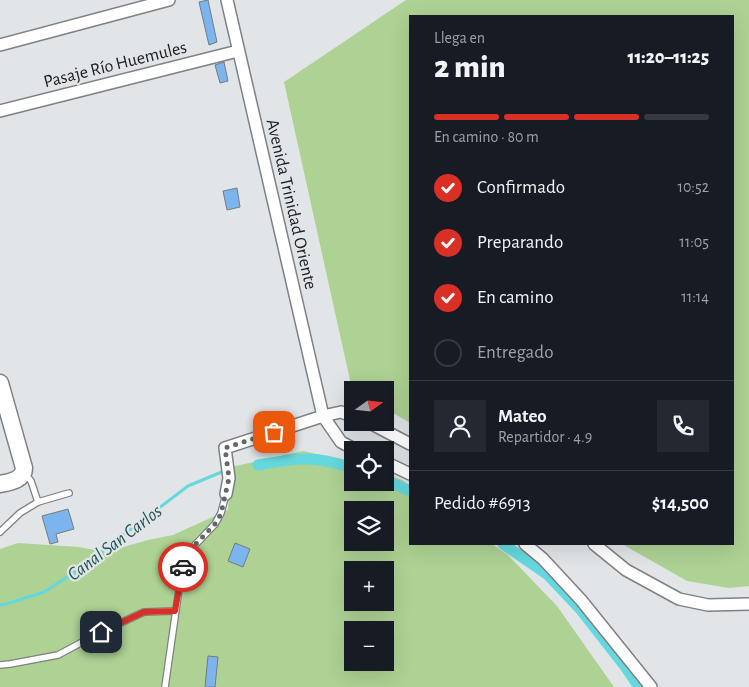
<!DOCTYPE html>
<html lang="es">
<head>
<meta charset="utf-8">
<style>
	body { margin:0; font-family:"Alegreya Sans",sans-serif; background:#242831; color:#f1f3f6; height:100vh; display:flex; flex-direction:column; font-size:19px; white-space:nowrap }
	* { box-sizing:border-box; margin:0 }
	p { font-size:16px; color:#9ea1a6 }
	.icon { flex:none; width:28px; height:28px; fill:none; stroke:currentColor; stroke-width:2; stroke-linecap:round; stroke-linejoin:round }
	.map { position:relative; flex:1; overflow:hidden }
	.drawer { position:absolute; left:409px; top:15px; width:325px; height:530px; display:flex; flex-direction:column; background:#171b24; border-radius:0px; box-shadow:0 5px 20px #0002 }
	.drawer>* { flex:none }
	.needle { width:32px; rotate:75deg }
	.buttons { position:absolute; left:344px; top:381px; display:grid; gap:10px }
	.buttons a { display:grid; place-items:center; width:50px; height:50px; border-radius:0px; background:#171b24; box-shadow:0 5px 20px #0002; font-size:25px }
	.pin { position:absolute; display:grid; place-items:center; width:42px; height:42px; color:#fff; margin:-21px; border-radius:10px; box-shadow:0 2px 8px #0006 }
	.courier { position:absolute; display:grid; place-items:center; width:50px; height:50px; margin:-25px; border:4px solid #d93025; border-radius:50%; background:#fff; color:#222; box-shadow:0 1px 6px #0007 }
	.head em { font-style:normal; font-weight:800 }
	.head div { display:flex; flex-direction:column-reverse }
	.head { display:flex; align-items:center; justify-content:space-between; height:85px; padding:0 25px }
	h1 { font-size:32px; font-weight:800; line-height:38px }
	.bar { display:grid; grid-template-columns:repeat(4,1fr); gap:8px 5px; align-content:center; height:60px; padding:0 25px }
	.bar i { height:6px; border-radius:4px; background:#363941 }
	.bar .active { background:#d93025 }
	.bar p { grid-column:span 4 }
	.line { display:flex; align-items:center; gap:12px; padding:0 25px; border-top:1px solid #363941 }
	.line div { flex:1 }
	.round { display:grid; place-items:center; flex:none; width:52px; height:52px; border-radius:0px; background:#242831 }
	ol { padding:0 25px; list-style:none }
	li { display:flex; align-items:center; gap:15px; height:55px }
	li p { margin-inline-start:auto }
	li .icon { padding:5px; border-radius:50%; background:#d93025; color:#fff; stroke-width:4 }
	li:last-child { color:#9ea1a6 }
	li i { width:28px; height:28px; border:2px solid #363941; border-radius:50% }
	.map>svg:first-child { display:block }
	.green { fill:#add294; fill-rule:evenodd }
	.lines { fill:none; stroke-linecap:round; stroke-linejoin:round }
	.stream { stroke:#65d8de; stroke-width:3 }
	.canal { stroke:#65d8de; stroke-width:11 }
	.building { fill:#7bb4ef; stroke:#787b7e }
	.lane-casing { stroke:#7e8185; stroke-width:8 }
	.street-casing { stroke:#7e8185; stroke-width:14 }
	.secondary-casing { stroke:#7e8185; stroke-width:19 }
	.lane { stroke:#fff; stroke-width:5.5 }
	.street { stroke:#fff; stroke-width:11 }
	.secondary { stroke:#fff; stroke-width:16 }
	.done { stroke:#646668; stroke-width:5; stroke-dasharray:0 9 }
	.route { stroke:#d93025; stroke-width:6 }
	.labels { text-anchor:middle; stroke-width:4.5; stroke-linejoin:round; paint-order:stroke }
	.street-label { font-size:18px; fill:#202123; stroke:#e1e5e8 }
	.water-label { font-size:19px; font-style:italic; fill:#215456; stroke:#e1e5e8 }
</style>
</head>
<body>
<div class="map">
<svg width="749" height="687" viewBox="0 0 749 687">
	<rect width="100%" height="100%" fill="#e1e5e8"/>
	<g class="green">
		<path d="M 406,0 L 749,0 L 749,586 L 729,588 L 687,581 L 622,544 L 732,544 L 732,16 L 410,16 L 410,423 L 385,408 L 385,390 L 352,389 L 284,82 Z"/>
		<path d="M 303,451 L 352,462 L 352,482 L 385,482 L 385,474 L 402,480 L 410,486 L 410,544 L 492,544 L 508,555 L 557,606 L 614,687 L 0,687 L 0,549 L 18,543 L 79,547 L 106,552 L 148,540 L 173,535 L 228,510 L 231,467 ZM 352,510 L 385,510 L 385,542 L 352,542 ZM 352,570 L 385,570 L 385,602 L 352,602 ZM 352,630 L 385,630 L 385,662 L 352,662 Z"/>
	</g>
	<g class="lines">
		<path class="stream" d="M 0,605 L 6,604 L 44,592 L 72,574 L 188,486 L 224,471"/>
		<g class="canal">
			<path d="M 258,465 C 297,458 314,455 352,468"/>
			<path d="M 385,480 L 410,491"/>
			<path d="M 503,544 L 548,575 L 581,610 L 624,665 L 639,687"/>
		</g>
	</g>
	<g class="building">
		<path d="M 208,0 L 217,42 L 209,45 L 199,2 Z"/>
		<path d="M 224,62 L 228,81 L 220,83 L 215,65 Z"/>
		<path d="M 237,188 L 240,207 L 227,210 L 223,191 Z"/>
		<path d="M 68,509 L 74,529 L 56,534 L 58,542 L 50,544 L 42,516 Z"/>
		<path d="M 235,543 L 250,549 L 243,567 L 228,561 Z"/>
		<path d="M 208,656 L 218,657 L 215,687 L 205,687 Z"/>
	</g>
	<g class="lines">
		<g class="lane-casing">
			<g id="lane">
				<path d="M 26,475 L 31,481 L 38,502 L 69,493"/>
				<path d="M 0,532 L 20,513 L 38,502"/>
				<path d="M 0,665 L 10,664 L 58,655 L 101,632 L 144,612 L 175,611"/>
				<path d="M 165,687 L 182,568 L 195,545 L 215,524 L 221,513 L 226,494"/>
			</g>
		</g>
		<g class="street-casing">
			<g id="street">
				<path d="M 227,0 L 323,416 L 341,442 L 356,450"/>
				<path d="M 0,45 L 169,0"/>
				<path d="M 0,111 L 238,51"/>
				<path d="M 368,422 L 410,444"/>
				<path d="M 385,462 L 410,474"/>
				<path d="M 226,494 L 229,478 L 225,448 L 323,416 L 341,412 L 352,416"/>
				<path d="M 525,544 L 543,559 L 581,600 L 651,687"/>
				<path d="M 594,544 L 626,570 L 679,599 L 708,605 L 749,604"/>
			</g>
		</g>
		<g class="secondary-casing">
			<path id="secondary" d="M 0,383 L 24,468 C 24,480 10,482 0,484"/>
		</g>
		<use href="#lane" class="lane"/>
		<use href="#street" class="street"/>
		<use href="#secondary" class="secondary"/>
	</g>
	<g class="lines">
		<path class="done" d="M 183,567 L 195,545 L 215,524 L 221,514 L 229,478 L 225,448 L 274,432"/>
		<path class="route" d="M 101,632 L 144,612 L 175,611 L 183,567"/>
	</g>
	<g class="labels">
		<g class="street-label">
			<text transform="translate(115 64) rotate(-14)" y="6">Pasaje Río Huemules</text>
			<text transform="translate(292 204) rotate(77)" y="6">Avenida Trinidad Oriente</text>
		</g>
		<g class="water-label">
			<text transform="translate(114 542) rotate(-37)" y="7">Canal San Carlos</text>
		</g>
	</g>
</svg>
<div class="buttons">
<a><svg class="needle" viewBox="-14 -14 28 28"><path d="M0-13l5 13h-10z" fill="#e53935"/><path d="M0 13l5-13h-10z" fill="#9ea1a6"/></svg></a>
<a><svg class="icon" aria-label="locate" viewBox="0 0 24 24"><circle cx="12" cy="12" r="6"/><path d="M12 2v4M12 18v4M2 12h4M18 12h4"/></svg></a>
<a><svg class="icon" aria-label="layers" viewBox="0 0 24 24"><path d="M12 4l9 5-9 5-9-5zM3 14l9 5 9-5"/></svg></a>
<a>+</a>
<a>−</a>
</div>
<div class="pin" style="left:274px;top:432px;background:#ea580c"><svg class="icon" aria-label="bag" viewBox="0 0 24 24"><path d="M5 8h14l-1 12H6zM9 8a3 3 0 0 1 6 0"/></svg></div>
<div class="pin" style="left:101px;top:632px;background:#1f2937"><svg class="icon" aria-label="home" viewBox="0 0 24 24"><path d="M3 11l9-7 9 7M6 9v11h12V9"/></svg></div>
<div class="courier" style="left:183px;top:567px"><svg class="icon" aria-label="car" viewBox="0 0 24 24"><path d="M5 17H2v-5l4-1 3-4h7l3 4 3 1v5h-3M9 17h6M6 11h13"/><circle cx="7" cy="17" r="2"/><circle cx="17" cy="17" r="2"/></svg></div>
<section class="drawer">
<div class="head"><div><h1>2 min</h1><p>Llega en</p></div><em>11:20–11:25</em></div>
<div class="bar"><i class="active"></i><i class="active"></i><i class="active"></i><i></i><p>En camino · 80 m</p></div>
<ol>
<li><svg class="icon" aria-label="check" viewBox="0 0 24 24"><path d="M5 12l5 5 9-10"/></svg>Confirmado<p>10:52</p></li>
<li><svg class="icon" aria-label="check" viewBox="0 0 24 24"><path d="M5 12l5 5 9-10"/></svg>Preparando<p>11:05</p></li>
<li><svg class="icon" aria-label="check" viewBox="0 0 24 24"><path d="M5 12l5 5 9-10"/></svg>En camino<p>11:14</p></li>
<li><i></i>Entregado</li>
</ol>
<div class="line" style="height:90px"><a class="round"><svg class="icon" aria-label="person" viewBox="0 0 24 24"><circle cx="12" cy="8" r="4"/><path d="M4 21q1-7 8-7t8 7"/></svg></a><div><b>Mateo</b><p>Repartidor · 4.9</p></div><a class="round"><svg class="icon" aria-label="phone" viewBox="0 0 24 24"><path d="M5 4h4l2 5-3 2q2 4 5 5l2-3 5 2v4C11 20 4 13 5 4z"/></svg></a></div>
<div class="line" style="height:65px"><div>Pedido #6913</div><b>$14,500</b></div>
</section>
</div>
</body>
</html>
